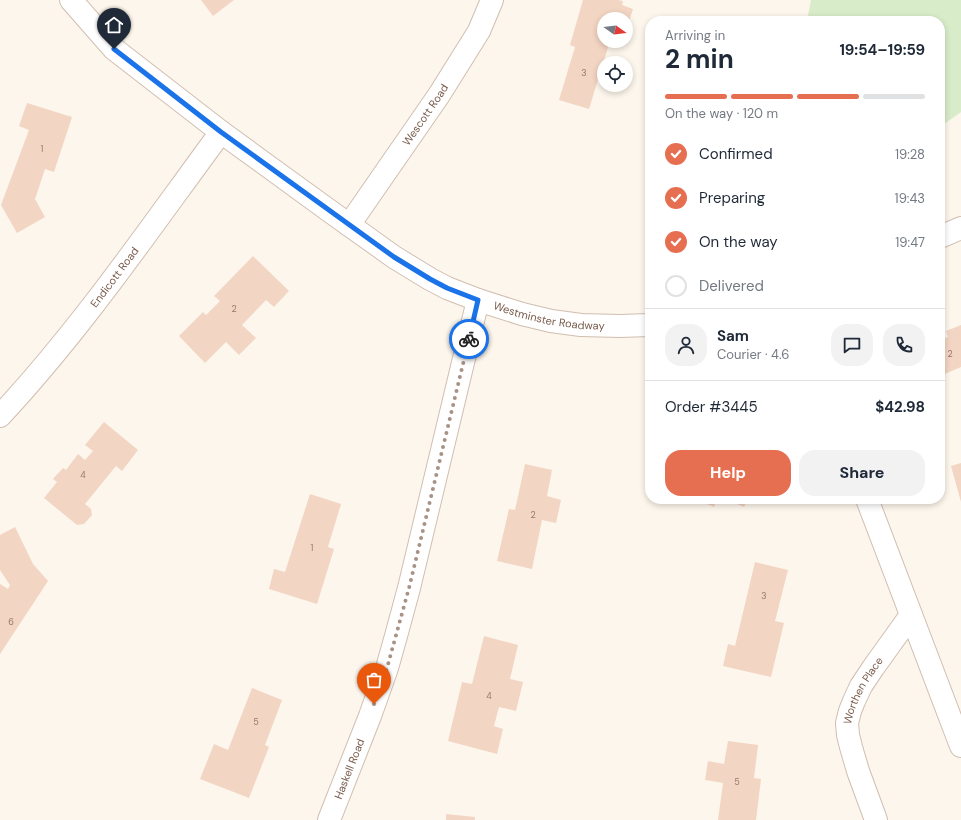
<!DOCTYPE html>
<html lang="en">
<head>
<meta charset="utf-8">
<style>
	body { margin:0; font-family:"DM Sans",sans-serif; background:#f2f2f3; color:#1f2937; height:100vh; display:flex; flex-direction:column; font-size:15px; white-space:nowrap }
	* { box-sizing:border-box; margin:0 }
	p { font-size:13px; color:#747a83 }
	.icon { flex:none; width:22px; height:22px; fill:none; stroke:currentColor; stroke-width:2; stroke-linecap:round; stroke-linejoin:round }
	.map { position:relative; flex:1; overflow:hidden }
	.drawer { position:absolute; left:645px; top:16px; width:300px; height:488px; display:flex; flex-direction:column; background:#fff; border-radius:16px; box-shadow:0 2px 6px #0003 }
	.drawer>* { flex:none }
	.needle { width:26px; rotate:104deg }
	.controls { position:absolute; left:597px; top:12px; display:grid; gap:8px }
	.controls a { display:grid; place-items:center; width:36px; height:36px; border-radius:50%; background:#fff; box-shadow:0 2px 6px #0003; font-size:20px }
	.pin { position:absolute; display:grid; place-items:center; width:34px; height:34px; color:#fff; margin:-41px -17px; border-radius:50% 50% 50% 0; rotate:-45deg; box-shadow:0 0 4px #0007 }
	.pin .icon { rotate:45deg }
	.courier { position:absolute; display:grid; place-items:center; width:40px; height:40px; margin:-20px; border:3px solid #1a73e8; border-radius:50%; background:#fff; color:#222; box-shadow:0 1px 5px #0007 }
	.overview em { font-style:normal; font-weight:700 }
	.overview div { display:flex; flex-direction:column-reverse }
	.overview { display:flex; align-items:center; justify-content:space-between; height:68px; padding:0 20px }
	h1 { font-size:26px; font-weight:700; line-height:30px }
	.bar { display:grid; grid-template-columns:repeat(4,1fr); gap:6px 4px; align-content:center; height:48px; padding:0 20px }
	.bar i { height:5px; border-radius:3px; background:#e0e1e3 }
	.bar .active { background:#e76f51 }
	.bar p { grid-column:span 4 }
	.line { display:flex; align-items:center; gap:10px; padding:0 20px; border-top:1px solid #e0e1e3 }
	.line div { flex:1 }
	.round { display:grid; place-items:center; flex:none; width:42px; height:42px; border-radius:16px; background:#f2f2f3 }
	ol { padding:0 20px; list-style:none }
	li { display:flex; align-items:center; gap:12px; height:44px }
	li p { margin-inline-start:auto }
	li .icon { padding:4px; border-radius:50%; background:#e76f51; color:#fff; stroke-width:4 }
	li:last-child { color:#747a83 }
	li i { width:22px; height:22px; border:2px solid #e0e1e3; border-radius:50% }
	.cta { display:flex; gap:8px; margin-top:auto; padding:8px 20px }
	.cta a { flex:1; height:46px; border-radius:16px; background:#e76f51; color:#fff; font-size:16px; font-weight:700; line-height:46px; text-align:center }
	.cta a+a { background:#f2f2f3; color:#1f2937 }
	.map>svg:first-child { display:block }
	.green { fill:#d8ecc9 }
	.building { fill:#f3d5c3 }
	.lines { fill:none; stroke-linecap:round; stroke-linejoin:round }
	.street-casing { stroke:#d1beb0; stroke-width:24 }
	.street { stroke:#fff; stroke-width:22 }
	.done { stroke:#a89285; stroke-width:4; stroke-dasharray:0 7.2 }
	.route { stroke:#1a73e8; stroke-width:5 }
	.labels { text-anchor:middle; stroke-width:4; stroke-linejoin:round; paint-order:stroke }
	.number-label { font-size:9px; fill:#987a6a }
	.street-label { font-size:11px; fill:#7a5c4d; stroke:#fffaf3 }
</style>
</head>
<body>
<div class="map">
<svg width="961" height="820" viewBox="0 0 961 820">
	<rect width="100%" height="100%" fill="#fdf6ec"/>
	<path class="green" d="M 811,0 L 961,0 L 961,112 L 940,127 L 940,21 L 807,21 Z"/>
	<g class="building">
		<path d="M 201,0 L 234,0 L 213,16 Z"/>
		<path d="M 583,0 L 618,0 L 623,1 L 622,5 L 633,9 L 626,31 L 626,19 L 604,19 L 604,41 L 610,41 L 589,109 L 559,100 L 575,47 L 570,45 Z"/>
		<path d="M 27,103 L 72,117 L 54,172 L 45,169 L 35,199 L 45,217 L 17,233 L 1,205 L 29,130 L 19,126 Z"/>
		<path d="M 253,256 L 289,291 L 274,307 L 266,300 L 242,325 L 256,338 L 239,355 L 226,342 L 205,363 L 179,336 L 203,312 L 206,315 L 220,301 L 214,296 Z"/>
		<path d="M 961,325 L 961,367 L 940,376 L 940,340 L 948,337 L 946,331 Z"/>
		<path d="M 104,422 L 138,450 L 122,471 L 116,466 L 85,504 L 91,509 L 92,515 L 84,524 L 77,525 L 44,498 L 57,482 L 53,479 L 63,468 L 66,470 L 78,454 L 85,460 L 93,451 L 85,445 Z"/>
		<path d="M 961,463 L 961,502 L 951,466 Z"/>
		<path d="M 525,464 L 552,470 L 547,496 L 561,500 L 556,523 L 542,520 L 532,569 L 497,561 L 509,509 L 515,510 Z"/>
		<path d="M 310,494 L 341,504 L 328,547 L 334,549 L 317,604 L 269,589 L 274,569 L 285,572 Z"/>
		<path d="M 695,499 L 717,499 L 714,507 Z"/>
		<path d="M 730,499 L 748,499 L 744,507 L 730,501 Z"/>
		<path d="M 750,499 L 766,499 L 764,504 Z"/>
		<path d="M 15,527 L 33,564 L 48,581 L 0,654 L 0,584 L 8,589 L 10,585 L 0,570 L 0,535 Z"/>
		<path d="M 755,562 L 788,570 L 775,621 L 784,623 L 771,677 L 723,666 L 728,644 L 735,646 Z"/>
		<path d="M 484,636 L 518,645 L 510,679 L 523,682 L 516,711 L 499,707 L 494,726 L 503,729 L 497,754 L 448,741 L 462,682 L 472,684 Z"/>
		<path d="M 252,688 L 282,700 L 265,745 L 269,747 L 249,798 L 200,779 L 214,744 L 228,750 Z"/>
		<path d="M 728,741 L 758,745 L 754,778 L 761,779 L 756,820 L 718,820 L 723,783 L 705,780 L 708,761 L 724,764 Z"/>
		<path d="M 446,814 L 475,817 L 475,820 L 446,820 Z"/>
	</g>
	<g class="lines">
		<g class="street-casing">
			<g id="street">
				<path id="s1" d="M 71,0 L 114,49 L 221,132 L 331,212 L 394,257 L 430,279 L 447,288 L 478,300 L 522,314 L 551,321 L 581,325 L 620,326 L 650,325"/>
				<path id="s2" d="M 349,225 L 439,95 L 479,31 L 492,0"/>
				<path d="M 940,237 L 961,228"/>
				<path id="s3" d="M 0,416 C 82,328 150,228 221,132"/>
				<path d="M 867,499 L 961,746"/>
				<path id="s4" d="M 329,820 L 370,716 L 387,668 L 396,636 L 409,588 L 478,300"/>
				<path id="s5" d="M 876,820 L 858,771 L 851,747 L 848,735 L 847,723 L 850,711 L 854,701 L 861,686 L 873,668 L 911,615"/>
			</g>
		</g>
		<use href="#street" class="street"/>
	</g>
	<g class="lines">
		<path class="done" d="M 374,704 L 387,668 L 409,588 L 469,339"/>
		<path class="route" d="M 114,49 L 221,132 L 394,257 L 430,279 L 447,288 L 478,300 L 469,339"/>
	</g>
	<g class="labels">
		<g class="number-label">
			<text x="584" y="76">3</text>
			<text x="42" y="152">1</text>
			<text x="234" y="312">2</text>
			<text x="950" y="357">2</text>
			<text x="83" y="478">4</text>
			<text x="533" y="518">2</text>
			<text x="312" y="551">1</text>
			<text x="764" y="599">3</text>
			<text x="11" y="625">6</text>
			<text x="489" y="699">4</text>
			<text x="256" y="725">5</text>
			<text x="737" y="785">5</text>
		</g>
		<g class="street-label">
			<text dy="4" stroke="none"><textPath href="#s2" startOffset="134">Wescott Road</textPath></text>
			<text dy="4" stroke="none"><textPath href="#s3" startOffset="180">Endicott Road</textPath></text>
			<text dy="4" stroke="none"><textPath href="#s1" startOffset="582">Westminster Roadway</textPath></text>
			<text dy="4" stroke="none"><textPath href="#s5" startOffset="138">Worthen Place</textPath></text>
			<text dy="4" stroke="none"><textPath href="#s4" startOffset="55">Haskell Road</textPath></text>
		</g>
	</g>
</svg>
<div class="controls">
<a><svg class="needle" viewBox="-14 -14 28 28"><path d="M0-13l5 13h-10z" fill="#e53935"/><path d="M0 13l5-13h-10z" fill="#747a83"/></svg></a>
<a><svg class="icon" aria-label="locate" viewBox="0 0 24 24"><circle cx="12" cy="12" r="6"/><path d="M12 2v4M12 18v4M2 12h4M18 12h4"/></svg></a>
</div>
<div class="pin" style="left:374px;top:704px;background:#ea580c"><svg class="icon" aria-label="bag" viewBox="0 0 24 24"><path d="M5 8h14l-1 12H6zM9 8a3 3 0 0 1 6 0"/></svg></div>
<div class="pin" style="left:114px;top:49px;background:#1f2937"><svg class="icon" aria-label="home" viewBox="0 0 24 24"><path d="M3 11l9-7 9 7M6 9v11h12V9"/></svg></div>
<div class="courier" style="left:469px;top:339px"><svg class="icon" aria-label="bike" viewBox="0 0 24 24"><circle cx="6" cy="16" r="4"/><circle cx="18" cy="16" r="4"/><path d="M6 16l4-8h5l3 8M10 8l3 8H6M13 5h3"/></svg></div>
<section class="drawer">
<div class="overview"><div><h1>2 min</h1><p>Arriving in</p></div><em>19:54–19:59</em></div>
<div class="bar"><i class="active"></i><i class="active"></i><i class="active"></i><i></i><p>On the way · 120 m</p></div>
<ol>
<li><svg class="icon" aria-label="check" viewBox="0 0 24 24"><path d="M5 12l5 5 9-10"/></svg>Confirmed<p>19:28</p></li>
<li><svg class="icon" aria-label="check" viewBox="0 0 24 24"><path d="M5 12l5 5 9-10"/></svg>Preparing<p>19:43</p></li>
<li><svg class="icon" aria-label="check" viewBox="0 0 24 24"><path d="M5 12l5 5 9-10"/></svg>On the way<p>19:47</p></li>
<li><i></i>Delivered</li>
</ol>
<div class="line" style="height:72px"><a class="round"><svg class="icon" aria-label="person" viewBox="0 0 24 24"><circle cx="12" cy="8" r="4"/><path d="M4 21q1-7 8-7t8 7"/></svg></a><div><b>Sam</b><p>Courier · 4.6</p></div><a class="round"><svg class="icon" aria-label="chat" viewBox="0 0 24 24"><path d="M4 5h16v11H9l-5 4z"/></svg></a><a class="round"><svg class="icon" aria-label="phone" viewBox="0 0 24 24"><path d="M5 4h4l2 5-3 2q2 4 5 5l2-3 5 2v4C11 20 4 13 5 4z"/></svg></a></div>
<div class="line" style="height:52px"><div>Order #3445</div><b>$42.98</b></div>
<div class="cta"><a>Help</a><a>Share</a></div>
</section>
</div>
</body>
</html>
